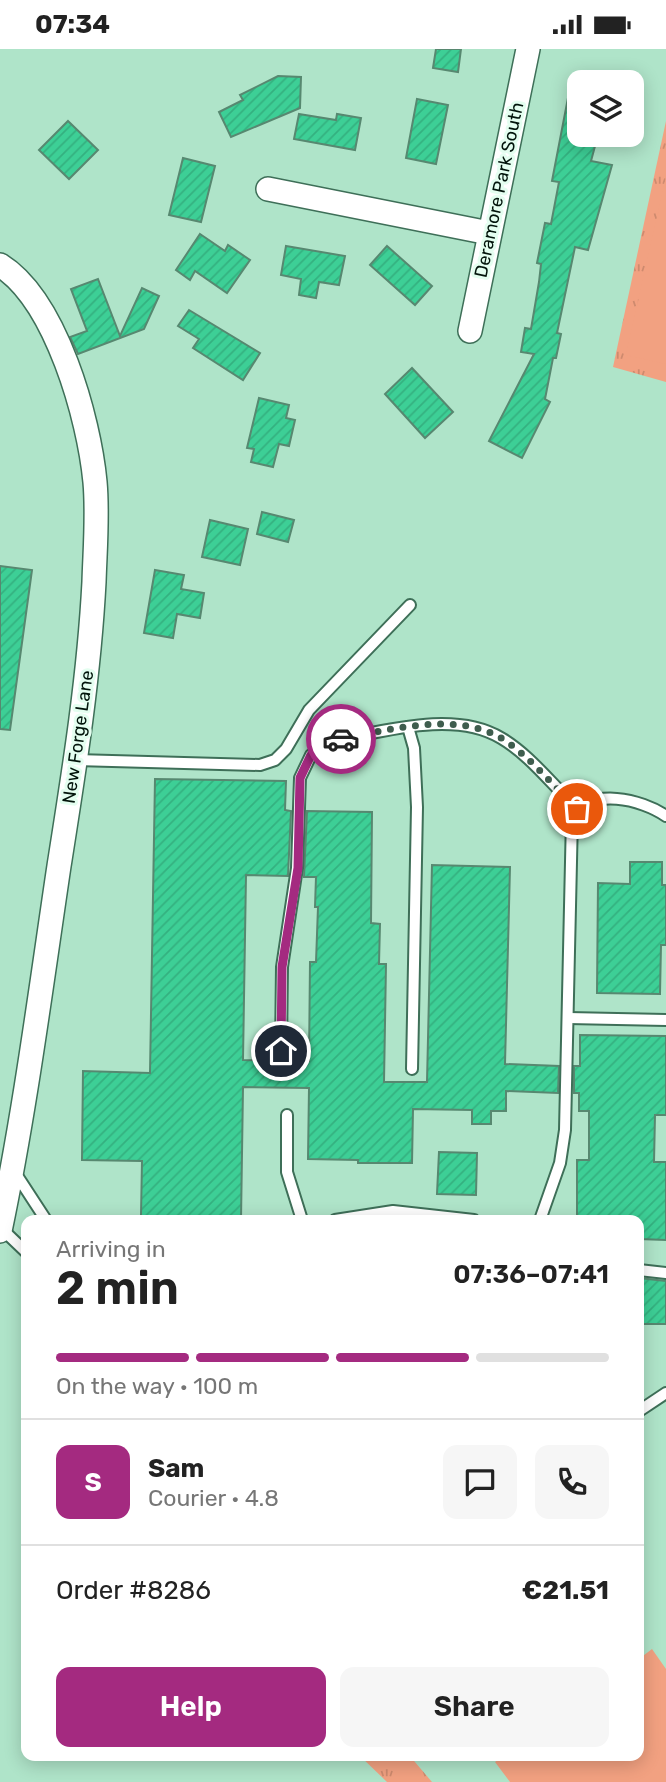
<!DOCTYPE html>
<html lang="en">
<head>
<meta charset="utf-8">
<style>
	body { margin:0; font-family:Rubik,sans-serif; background:#f6f6f6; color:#222; height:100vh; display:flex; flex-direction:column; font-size:26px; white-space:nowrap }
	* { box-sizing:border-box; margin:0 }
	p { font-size:23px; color:#767676 }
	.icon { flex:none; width:38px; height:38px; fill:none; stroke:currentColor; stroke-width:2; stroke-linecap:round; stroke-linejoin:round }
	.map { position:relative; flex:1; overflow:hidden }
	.panel { position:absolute; left:21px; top:1166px; width:623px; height:546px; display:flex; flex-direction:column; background:#fff; border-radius:14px; box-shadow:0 4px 18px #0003 }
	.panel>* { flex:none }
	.buttons { position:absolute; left:567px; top:21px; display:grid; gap:14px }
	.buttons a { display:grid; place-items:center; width:77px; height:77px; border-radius:14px; background:#fff; box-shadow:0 4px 18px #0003; font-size:35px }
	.pin { position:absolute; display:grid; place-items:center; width:60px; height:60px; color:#fff; margin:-30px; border:4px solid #fff; border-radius:50%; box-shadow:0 2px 7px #0007 }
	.courier { position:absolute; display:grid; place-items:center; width:70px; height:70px; margin:-35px; border:5px solid #a42a80; border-radius:50%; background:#fff; color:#222; box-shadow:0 2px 9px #0007 }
	.head em { font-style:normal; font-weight:600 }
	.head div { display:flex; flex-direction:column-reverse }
	.head { display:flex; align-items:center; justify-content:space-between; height:119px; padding:0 35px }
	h1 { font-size:46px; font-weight:600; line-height:52px }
	.bar { display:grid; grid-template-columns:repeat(4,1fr); gap:10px 7px; align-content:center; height:84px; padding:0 35px }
	.bar i { height:9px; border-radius:5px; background:#e0e0e0 }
	.bar .current { background:#a42a80 }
	.bar p { grid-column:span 4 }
	.line { display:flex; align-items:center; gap:18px; padding:0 35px; border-top:2px solid #e0e0e0 }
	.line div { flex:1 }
	.round { display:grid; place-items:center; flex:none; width:74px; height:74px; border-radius:14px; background:#f6f6f6 }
	.action { display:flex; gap:14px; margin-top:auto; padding:14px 35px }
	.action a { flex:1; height:80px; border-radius:14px; background:#a42a80; color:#fff; font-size:28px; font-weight:600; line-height:80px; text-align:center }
	.action a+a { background:#f6f6f6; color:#222 }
	.status { display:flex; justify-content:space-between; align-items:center; height:49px; padding:0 35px; background:#fff; direction:ltr }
	.status svg { height:19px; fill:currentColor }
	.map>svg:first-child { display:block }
	.grass { fill:url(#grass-tufts) }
	.garden { fill:#f2a181 }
	.building { fill:url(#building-hatch); stroke:#578870; stroke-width:2 }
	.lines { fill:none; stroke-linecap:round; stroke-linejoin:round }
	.service-casing { stroke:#3e6f58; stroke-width:14 }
	.minor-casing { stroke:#3e6f58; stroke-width:26 }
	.service { stroke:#fff; stroke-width:10 }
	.minor { stroke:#fff; stroke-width:23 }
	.done { stroke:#3f5d4e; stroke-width:7; stroke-dasharray:0 12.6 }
	.route { stroke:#a42a80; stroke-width:9 }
	.labels { text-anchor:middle; stroke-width:6; stroke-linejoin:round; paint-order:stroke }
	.street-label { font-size:18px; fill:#02140b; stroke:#e4fef0 }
</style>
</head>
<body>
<div class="status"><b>07:34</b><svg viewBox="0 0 49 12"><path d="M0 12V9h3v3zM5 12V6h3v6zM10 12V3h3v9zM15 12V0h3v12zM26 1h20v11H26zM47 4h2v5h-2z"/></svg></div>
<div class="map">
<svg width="666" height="1733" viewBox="0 0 666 1733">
	<defs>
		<pattern id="grass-tufts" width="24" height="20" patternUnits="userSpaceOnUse" patternTransform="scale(1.75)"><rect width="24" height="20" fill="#f2a181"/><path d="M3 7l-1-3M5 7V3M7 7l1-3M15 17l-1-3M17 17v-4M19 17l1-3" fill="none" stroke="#ce8a6e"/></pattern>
		<pattern id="building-hatch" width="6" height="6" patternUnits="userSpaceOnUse" patternTransform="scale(1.75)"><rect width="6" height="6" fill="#3dcf96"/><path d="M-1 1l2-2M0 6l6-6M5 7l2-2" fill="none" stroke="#34b180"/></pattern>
	</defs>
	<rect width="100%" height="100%" fill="#afe4c9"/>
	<g class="grass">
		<path d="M 666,72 L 666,333 L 613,318 Z"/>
		<path d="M 359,1706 L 409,1706 L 432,1733 L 387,1733 Z"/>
	</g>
	<g class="garden">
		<path d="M 666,128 L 666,315 L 626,306 Z"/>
		<path d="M 652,1600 L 666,1620 L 666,1733 L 510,1733 L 495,1713 L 505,1706 L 639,1706 L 639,1610 Z"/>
	</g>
	<g class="building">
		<path d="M 436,0 L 461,0 L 458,23 L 433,19 Z"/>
		<path d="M 278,27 L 301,28 L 300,59 L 231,88 L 219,63 L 243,51 L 240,46 Z"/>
		<path d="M 572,28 L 579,29 L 579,86 L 598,86 L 591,112 L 612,116 L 588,201 L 575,198 L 557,284 L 561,285 L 556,309 L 553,309 L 545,350 L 550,353 L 522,409 L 489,392 L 534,305 L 521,303 L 525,279 L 531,280 L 539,233 L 541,215 L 537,214 L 545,174 L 551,175 L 559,133 L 552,132 Z"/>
		<path d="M 417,50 L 448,56 L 436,115 L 406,109 Z"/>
		<path d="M 299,65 L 336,71 L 337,65 L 361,69 L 355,101 L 294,90 Z"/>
		<path d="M 68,72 L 98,101 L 69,130 L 39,101 Z"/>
		<path d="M 183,109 L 215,117 L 201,173 L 169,166 Z"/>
		<path d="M 200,185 L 225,202 L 228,196 L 250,211 L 227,244 L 195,222 L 190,231 L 176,221 Z"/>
		<path d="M 286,197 L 345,207 L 339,236 L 319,233 L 316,249 L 299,246 L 301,230 L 281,226 Z"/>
		<path d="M 387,197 L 432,237 L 415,256 L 370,216 Z"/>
		<path d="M 98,230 L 120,287 L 142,239 L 159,247 L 144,280 L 78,305 L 70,288 L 87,282 L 71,240 Z"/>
		<path d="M 189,261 L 260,304 L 243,331 L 193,299 L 199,290 L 178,277 Z"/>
		<path d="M 412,319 L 453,363 L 425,389 L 385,345 Z"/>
		<path d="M 259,349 L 289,356 L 286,369 L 295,371 L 289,397 L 279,395 L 273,418 L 251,413 L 254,400 L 247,399 Z"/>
		<path d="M 262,463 L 294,471 L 288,493 L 257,485 Z"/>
		<path d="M 210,471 L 248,480 L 240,516 L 202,508 Z"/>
		<path d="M 0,517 L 32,521 L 10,681 L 0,680 Z"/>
		<path d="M 155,521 L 184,526 L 181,540 L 204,544 L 200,569 L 177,565 L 173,589 L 144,584 Z"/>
		<path d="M 155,730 L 286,732 L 285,761 L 291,762 L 288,827 L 246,826 L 243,1011 L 309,1012 L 310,913 L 316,913 L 318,858 L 315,858 L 316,828 L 304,828 L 307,762 L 372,763 L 371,874 L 380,875 L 379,915 L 386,915 L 384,1033 L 427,1033 L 432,816 L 510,818 L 505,1015 L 559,1017 L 558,1044 L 506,1042 L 506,1062 L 491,1062 L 491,1075 L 472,1075 L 472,1061 L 413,1060 L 412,1114 L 358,1114 L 358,1111 L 308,1110 L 309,1039 L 243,1038 L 241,1171 L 146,1171 L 146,1167 L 141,1167 L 142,1112 L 82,1111 L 83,1022 L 150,1024 Z"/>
		<path d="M 630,813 L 662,813 L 662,836 L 666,836 L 666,896 L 661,896 L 660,945 L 597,944 L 598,834 L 630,835 Z"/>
		<path d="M 580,986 L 666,987 L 666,1066 L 655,1066 L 654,1113 L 666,1113 L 666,1191 L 639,1190 L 639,1171 L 577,1171 L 577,1111 L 589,1111 L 589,1062 L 579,1062 L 579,1044 L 574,1044 L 574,1017 L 580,1017 Z"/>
		<path d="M 439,1103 L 477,1104 L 476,1146 L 437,1145 Z"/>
		<path d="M 639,1229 L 666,1232 L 666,1275 L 639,1275 Z"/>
	</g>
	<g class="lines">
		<g class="service-casing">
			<g id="service">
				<path d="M 408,678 L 414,699 L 417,758 L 412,1020"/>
				<path d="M 76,711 L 260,716 L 275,711 L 286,700 L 309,661 L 410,556"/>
				<path d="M 568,969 L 666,971"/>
				<path d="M 281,1001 L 282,918 L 297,819 L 300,729 L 311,706 L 336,691 C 385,682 455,661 501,689 C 530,706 553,737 577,759"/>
				<path d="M 287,1066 L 287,1123 L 302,1171"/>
				<path d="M 16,1125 L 46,1171"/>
				<path d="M 335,1171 L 393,1162 L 474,1171"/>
				<path d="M 540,1171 L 560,1114 L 565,1081 L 572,768 C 591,738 641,750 666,767"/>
				<path d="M 1,1179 L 26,1203"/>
				<path d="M 639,1221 L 666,1224"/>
				<path d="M 639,1362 L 666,1344"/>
			</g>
		</g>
		<g class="minor-casing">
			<g id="minor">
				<path d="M 268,140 L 489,184"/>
				<path d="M 0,216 C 56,251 89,369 95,433 C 98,466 95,500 94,533 C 89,629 74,722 59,817 C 41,938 25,1062 0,1182"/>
				<path d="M 470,282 L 528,0"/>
			</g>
		</g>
		<use href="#service" class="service"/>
		<use href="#minor" class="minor"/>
	</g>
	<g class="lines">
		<path class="done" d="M 341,690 C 389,681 456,662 501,689 C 530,707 553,737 577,760"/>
		<path class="route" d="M 281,1002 L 282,918 L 298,819 L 300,729 L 311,706 L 322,696 L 341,690"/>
	</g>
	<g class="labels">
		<g class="street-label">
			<text transform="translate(499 141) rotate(-78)" y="6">Deramore Park South</text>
			<text transform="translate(78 688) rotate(-82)" y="6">New Forge Lane</text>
		</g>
	</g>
</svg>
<div class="buttons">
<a><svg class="icon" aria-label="layers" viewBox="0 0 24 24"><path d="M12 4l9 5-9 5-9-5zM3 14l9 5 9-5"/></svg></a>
</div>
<div class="pin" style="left:577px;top:760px;background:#ea580c"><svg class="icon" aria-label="bag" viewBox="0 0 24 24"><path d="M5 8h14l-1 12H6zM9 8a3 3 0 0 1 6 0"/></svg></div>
<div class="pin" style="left:281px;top:1002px;background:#1f2937"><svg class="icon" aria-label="home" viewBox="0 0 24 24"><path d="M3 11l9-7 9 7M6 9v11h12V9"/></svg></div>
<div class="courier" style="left:341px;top:690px"><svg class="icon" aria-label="car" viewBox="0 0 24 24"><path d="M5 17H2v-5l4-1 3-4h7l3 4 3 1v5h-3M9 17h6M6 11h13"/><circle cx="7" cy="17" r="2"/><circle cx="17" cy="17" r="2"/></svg></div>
<section class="panel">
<div class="head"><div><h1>2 min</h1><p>Arriving in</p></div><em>07:36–07:41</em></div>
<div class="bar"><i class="current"></i><i class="current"></i><i class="current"></i><i></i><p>On the way · 100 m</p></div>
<div class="line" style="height:126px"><b class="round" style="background:#a42a80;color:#fff">S</b><div><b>Sam</b><p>Courier · 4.8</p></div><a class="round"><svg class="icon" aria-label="chat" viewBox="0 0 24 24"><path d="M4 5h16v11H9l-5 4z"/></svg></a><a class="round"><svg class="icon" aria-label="phone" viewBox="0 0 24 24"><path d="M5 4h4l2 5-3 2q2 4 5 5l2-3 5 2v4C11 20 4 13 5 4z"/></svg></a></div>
<div class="line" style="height:91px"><div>Order #8286</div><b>€21.51</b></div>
<div class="action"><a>Help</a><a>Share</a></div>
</section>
</div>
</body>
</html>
